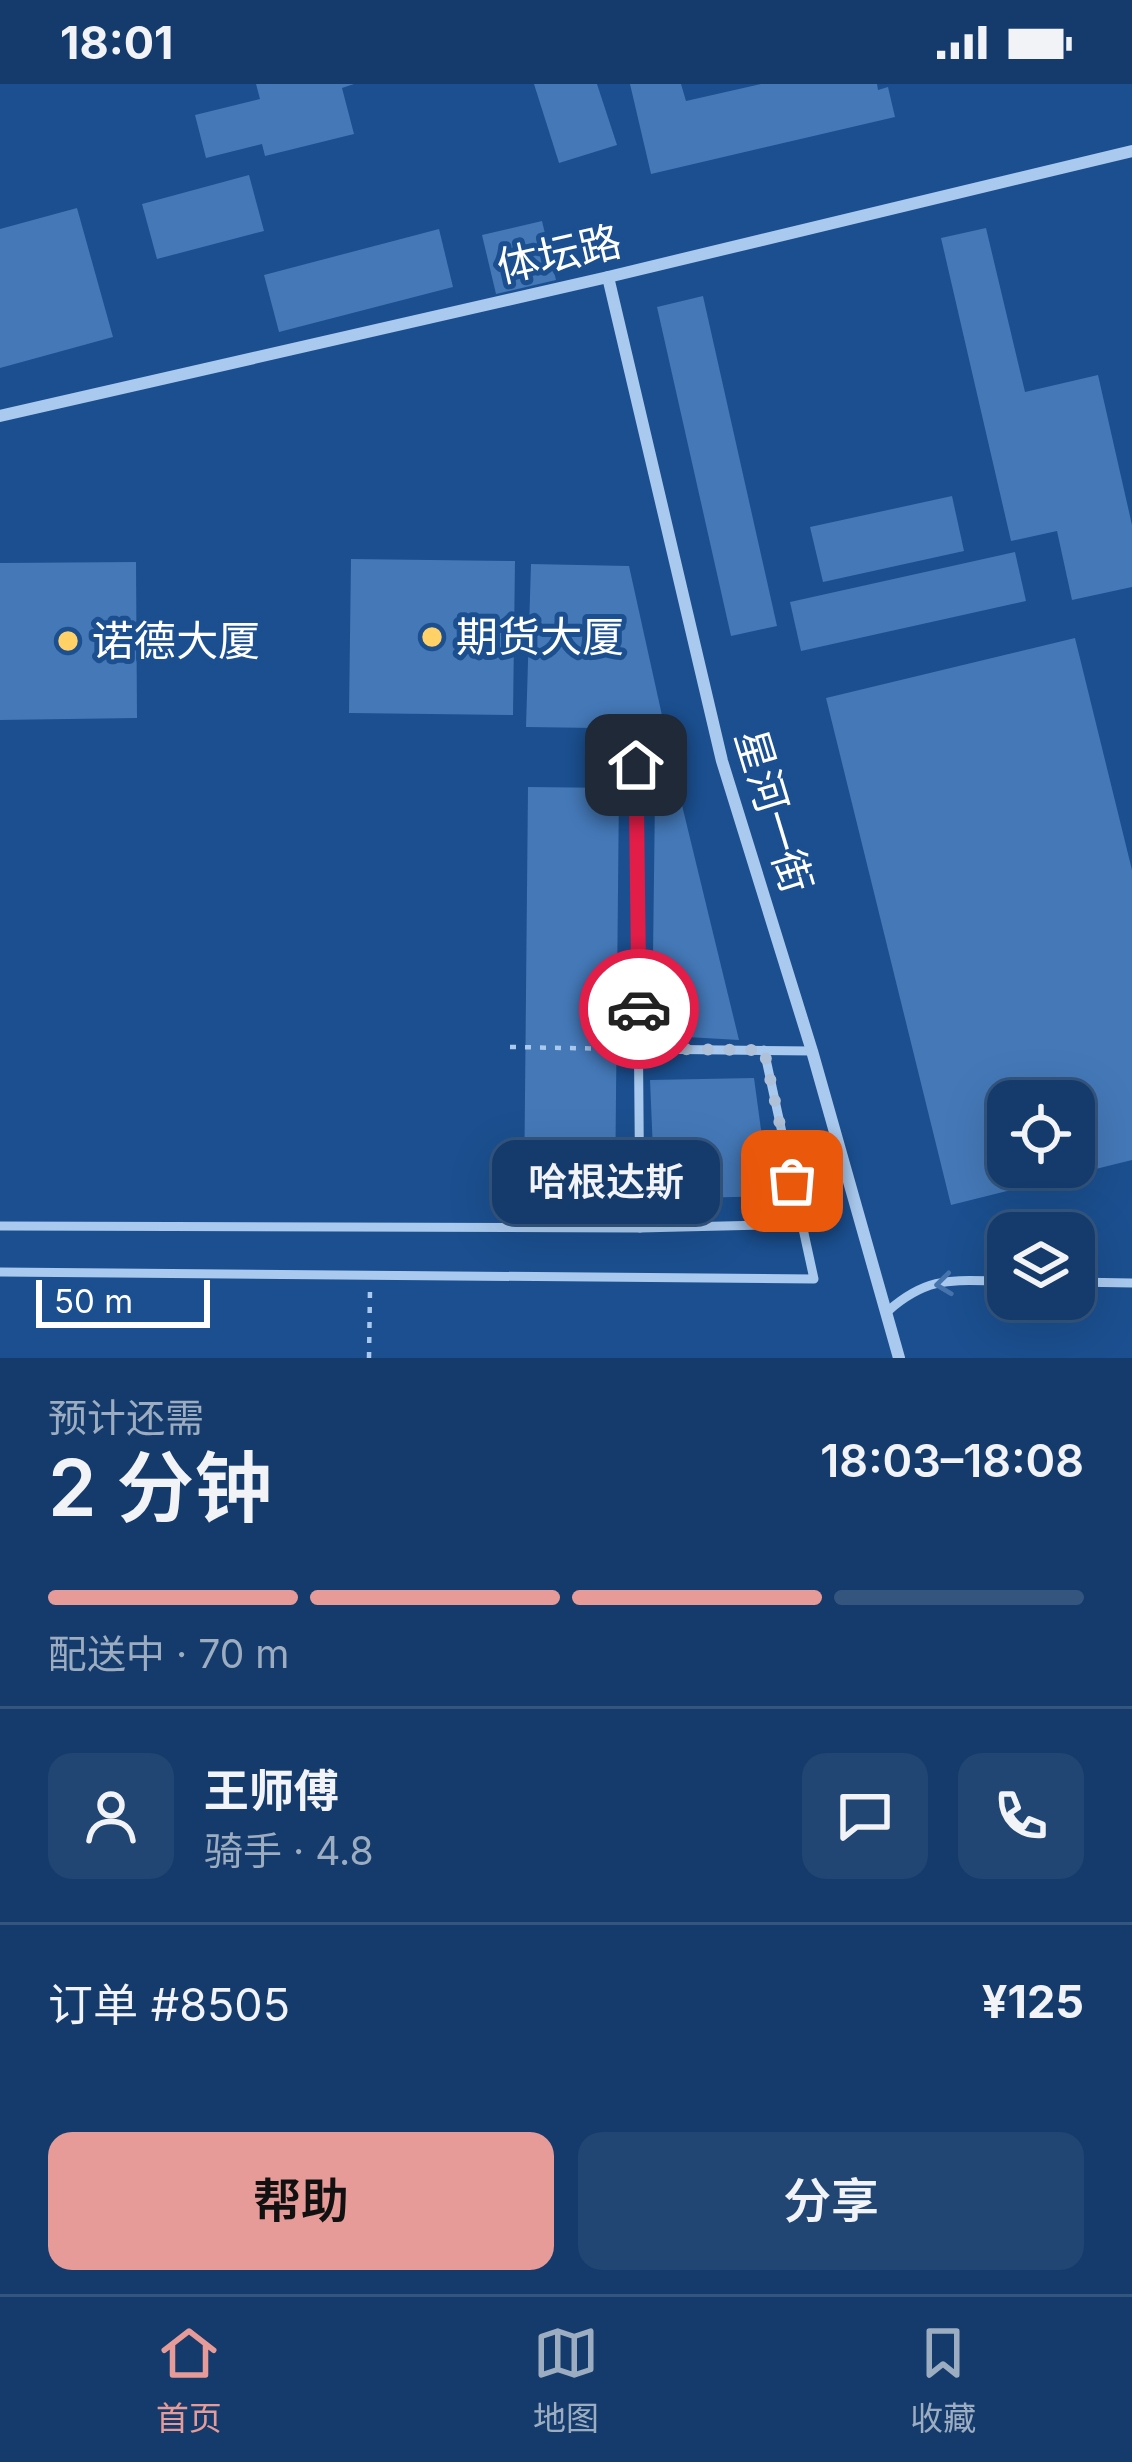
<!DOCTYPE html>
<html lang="zh">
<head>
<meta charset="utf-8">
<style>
	body { margin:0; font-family:Inter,"Noto Sans SC",sans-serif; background:#214673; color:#f1f3f6; height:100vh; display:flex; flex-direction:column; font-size:45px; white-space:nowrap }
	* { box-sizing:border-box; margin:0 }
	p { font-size:39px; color:#9dadc1 }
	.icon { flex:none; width:66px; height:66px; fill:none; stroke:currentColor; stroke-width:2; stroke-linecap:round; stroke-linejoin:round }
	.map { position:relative; height:1274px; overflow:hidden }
	.panel { display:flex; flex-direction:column; background:#143b6b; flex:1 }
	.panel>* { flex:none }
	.controls { position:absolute; left:987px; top:996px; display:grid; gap:24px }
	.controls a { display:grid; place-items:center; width:108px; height:108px; border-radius:24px; background:#143b6b; box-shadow:0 12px 48px #0002,0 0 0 3px #33557e; font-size:60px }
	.scale { position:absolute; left:36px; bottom:30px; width:174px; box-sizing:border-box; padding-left:12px; border:6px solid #fff; border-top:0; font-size:33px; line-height:42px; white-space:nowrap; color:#fff; -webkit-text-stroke:9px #1b4f8f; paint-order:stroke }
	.pin { position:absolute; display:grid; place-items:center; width:102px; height:102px; color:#fff; margin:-51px; border-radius:24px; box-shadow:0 6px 18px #0006 }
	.courier { position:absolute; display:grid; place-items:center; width:120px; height:120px; margin:-60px; border:9px solid #e11d48; border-radius:50%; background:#fff; color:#222; box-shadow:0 3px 15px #0007 }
	.bubble { position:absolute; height:84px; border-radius:24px; background:#143b6b; box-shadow:0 12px 48px #0002,0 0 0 3px #33557e; font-size:39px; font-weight:600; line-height:84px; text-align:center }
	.headline em { font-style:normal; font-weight:600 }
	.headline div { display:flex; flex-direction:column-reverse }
	.headline { display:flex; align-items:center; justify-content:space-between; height:204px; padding:0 48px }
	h1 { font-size:78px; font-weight:600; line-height:90px }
	.bar { display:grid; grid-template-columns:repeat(4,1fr); gap:18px 12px; align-content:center; height:144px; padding:0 48px }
	.bar i { height:15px; border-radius:9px; background:#33557e }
	.bar .current { background:#e69b98 }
	.bar p { grid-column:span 4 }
	.line { display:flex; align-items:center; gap:30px; padding:0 48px; border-top:3px solid #33557e }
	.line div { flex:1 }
	.round { display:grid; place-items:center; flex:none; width:126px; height:126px; border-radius:24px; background:#214673 }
	.cta { display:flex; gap:24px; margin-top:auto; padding:24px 48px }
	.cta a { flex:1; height:138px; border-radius:24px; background:#e69b98; color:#111; font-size:48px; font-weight:600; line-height:138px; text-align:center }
	.cta a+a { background:#214673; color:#f1f3f6 }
	.status { display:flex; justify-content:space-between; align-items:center; height:84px; padding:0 60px; background:#143b6b; direction:ltr }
	.status svg { height:33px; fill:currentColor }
	.tabs { display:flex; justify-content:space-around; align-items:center; height:168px; border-top:3px solid #33557e; background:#143b6b; font-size:33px; color:#9dadc1 }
	.tabs a { display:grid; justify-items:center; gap:6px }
	.tabs .current { color:#e69b98 }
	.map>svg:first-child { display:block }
	.building { fill:#4478b7; fill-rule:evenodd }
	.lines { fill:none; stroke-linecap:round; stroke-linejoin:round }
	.path { stroke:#a9c9ee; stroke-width:4.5; stroke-dasharray:6 9; stroke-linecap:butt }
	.service { stroke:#a9c9ee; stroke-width:9 }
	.minor { stroke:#a9c9ee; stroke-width:12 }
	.oneway { stroke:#4674ac }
	.done { stroke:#afc1d8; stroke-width:12; stroke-dasharray:0 21.6 }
	.route { stroke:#e11d48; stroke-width:15 }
	.poi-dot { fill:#ffd166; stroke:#1b4f8f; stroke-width:4.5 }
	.labels { text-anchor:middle; stroke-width:10; stroke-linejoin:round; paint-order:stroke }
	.street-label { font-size:42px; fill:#fff; stroke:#1b4f8f }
	.poi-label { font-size:42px; fill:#fff; stroke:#1b4f8f; text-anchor:start }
</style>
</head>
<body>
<div class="status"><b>18:01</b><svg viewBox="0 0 49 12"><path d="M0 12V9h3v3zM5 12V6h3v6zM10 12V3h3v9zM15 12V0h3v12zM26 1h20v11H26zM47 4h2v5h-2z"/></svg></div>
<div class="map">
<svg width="1132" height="1274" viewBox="0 0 1132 1274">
	<rect width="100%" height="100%" fill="#1b4f8f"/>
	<g class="building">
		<path d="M 256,0 L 354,0 L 342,4 L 354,50 L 265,72 L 262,60 L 206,74 L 195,31 L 260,15 Z"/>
		<path d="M 534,0 L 597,0 L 617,61 L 559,79 Z"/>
		<path d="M 630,0 L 681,0 L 686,17 L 761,0 L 877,0 L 878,6 L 888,3 L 895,33 L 651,90 Z"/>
		<path d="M 249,91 L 264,147 L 157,175 L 142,120 Z"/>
		<path d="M 77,124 L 113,253 L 0,284 L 0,145 Z"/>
		<path d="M 542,137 L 556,196 L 496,210 L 482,151 Z"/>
		<path d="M 986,144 L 1025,308 L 1098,291 L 1132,441 L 1132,503 L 1072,516 L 1057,447 L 1011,457 L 941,154 Z"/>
		<path d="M 439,145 L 453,203 L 279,248 L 264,191 Z"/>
		<path d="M 703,212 L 777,542 L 731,552 L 657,223 Z"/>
		<path d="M 952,412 L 964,467 L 823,498 L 810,443 Z"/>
		<path d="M 1015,468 L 1026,517 L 801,567 L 790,518 Z"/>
		<path d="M 351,475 L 515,477 L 513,631 L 349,629 Z"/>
		<path d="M 136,478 L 137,634 L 0,636 L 0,479 Z"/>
		<path d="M 531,480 L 629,482 L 665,645 L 526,643 Z"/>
		<path d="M 1075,554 L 1132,786 L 1132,1076 L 951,1121 L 826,614 ZM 1008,1017 L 1074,1017 L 1074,1083 L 1008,1083 Z"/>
		<path d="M 528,703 L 619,704 L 615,1115 L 524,1114 Z"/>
		<path d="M 655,712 L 680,713 L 739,956 L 652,951 Z"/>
		<path d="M 754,994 L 770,1112 L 655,1115 L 650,996 Z"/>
	</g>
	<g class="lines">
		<g class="path">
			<path d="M 510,963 L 624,965"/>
			<path d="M 369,1274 L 370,1206"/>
		</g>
		<g class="service">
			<path d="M 636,681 L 640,1144 L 801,1140"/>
			<path d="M 640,965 L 812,967"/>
			<path d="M 0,1142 L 640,1144"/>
			<path d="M 0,1188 L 814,1195 L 764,966"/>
			<path d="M 1074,1198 L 1132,1199"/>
			<path d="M 888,1227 C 930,1190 955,1197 1008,1197"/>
		</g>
		<g class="minor">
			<path d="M 608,193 L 722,677 L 812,967 L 899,1274"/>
			<path d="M 0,332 L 608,193 L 1132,67"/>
		</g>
	</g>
	<defs><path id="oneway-chevron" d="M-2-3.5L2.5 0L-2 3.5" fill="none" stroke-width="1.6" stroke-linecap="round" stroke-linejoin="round" transform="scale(3)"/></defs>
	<use class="oneway" href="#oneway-chevron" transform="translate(944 1200) rotate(173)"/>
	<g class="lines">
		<path class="done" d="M 639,925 L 640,965 L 764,966 L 792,1097"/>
		<path class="route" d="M 636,681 L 639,925"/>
	</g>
	<g class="poi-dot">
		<circle cx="432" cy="553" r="12"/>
		<circle cx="68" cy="557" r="12"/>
	</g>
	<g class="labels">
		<g class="street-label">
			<text transform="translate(559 170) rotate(-13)" y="15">体坛路</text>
			<text transform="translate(774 727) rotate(73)" y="15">星河一街</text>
		</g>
		<g class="poi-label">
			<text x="456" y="568">期货大厦</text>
			<text x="92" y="572">诺德大厦</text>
		</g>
	</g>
</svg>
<div class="controls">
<a><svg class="icon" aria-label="locate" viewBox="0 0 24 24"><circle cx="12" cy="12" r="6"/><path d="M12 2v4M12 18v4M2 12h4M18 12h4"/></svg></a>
<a><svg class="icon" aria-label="layers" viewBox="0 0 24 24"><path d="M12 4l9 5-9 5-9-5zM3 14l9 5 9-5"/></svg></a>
</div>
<div class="scale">50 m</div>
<div class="pin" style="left:792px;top:1097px;background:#ea580c"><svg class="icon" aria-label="bag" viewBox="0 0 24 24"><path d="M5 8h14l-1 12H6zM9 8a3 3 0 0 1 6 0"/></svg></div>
<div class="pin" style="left:636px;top:681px;background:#1f2937"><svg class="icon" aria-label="home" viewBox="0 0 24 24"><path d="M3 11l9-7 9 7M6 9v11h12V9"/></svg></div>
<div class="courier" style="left:639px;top:925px"><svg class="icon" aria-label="car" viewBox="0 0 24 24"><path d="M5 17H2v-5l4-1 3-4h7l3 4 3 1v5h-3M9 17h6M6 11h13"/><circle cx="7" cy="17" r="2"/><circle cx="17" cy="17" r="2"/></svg></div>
<div class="bubble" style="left:492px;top:1056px;width:228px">哈根达斯</div>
</div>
<section class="panel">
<div class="headline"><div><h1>2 分钟</h1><p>预计还需</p></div><em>18:03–18:08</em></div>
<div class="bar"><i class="current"></i><i class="current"></i><i class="current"></i><i></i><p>配送中 · 70 m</p></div>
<div class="line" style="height:216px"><a class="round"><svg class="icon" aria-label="person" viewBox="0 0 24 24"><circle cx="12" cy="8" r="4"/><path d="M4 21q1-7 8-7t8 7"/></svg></a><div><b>王师傅</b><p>骑手 · 4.8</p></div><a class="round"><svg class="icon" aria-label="chat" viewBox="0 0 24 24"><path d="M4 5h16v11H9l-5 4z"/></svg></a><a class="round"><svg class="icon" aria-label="phone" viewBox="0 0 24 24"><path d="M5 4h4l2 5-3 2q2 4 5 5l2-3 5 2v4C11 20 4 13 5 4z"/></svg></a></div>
<div class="line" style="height:156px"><div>订单 #8505</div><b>¥125</b></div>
<div class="cta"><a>帮助</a><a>分享</a></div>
</section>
<nav class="tabs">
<a class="current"><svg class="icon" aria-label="home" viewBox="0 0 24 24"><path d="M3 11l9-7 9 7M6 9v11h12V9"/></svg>首页</a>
<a><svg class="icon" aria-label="map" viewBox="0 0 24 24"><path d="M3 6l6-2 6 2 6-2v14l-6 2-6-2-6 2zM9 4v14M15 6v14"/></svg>地图</a>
<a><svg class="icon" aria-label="saved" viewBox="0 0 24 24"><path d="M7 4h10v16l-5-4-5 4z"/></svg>收藏</a>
</nav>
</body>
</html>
